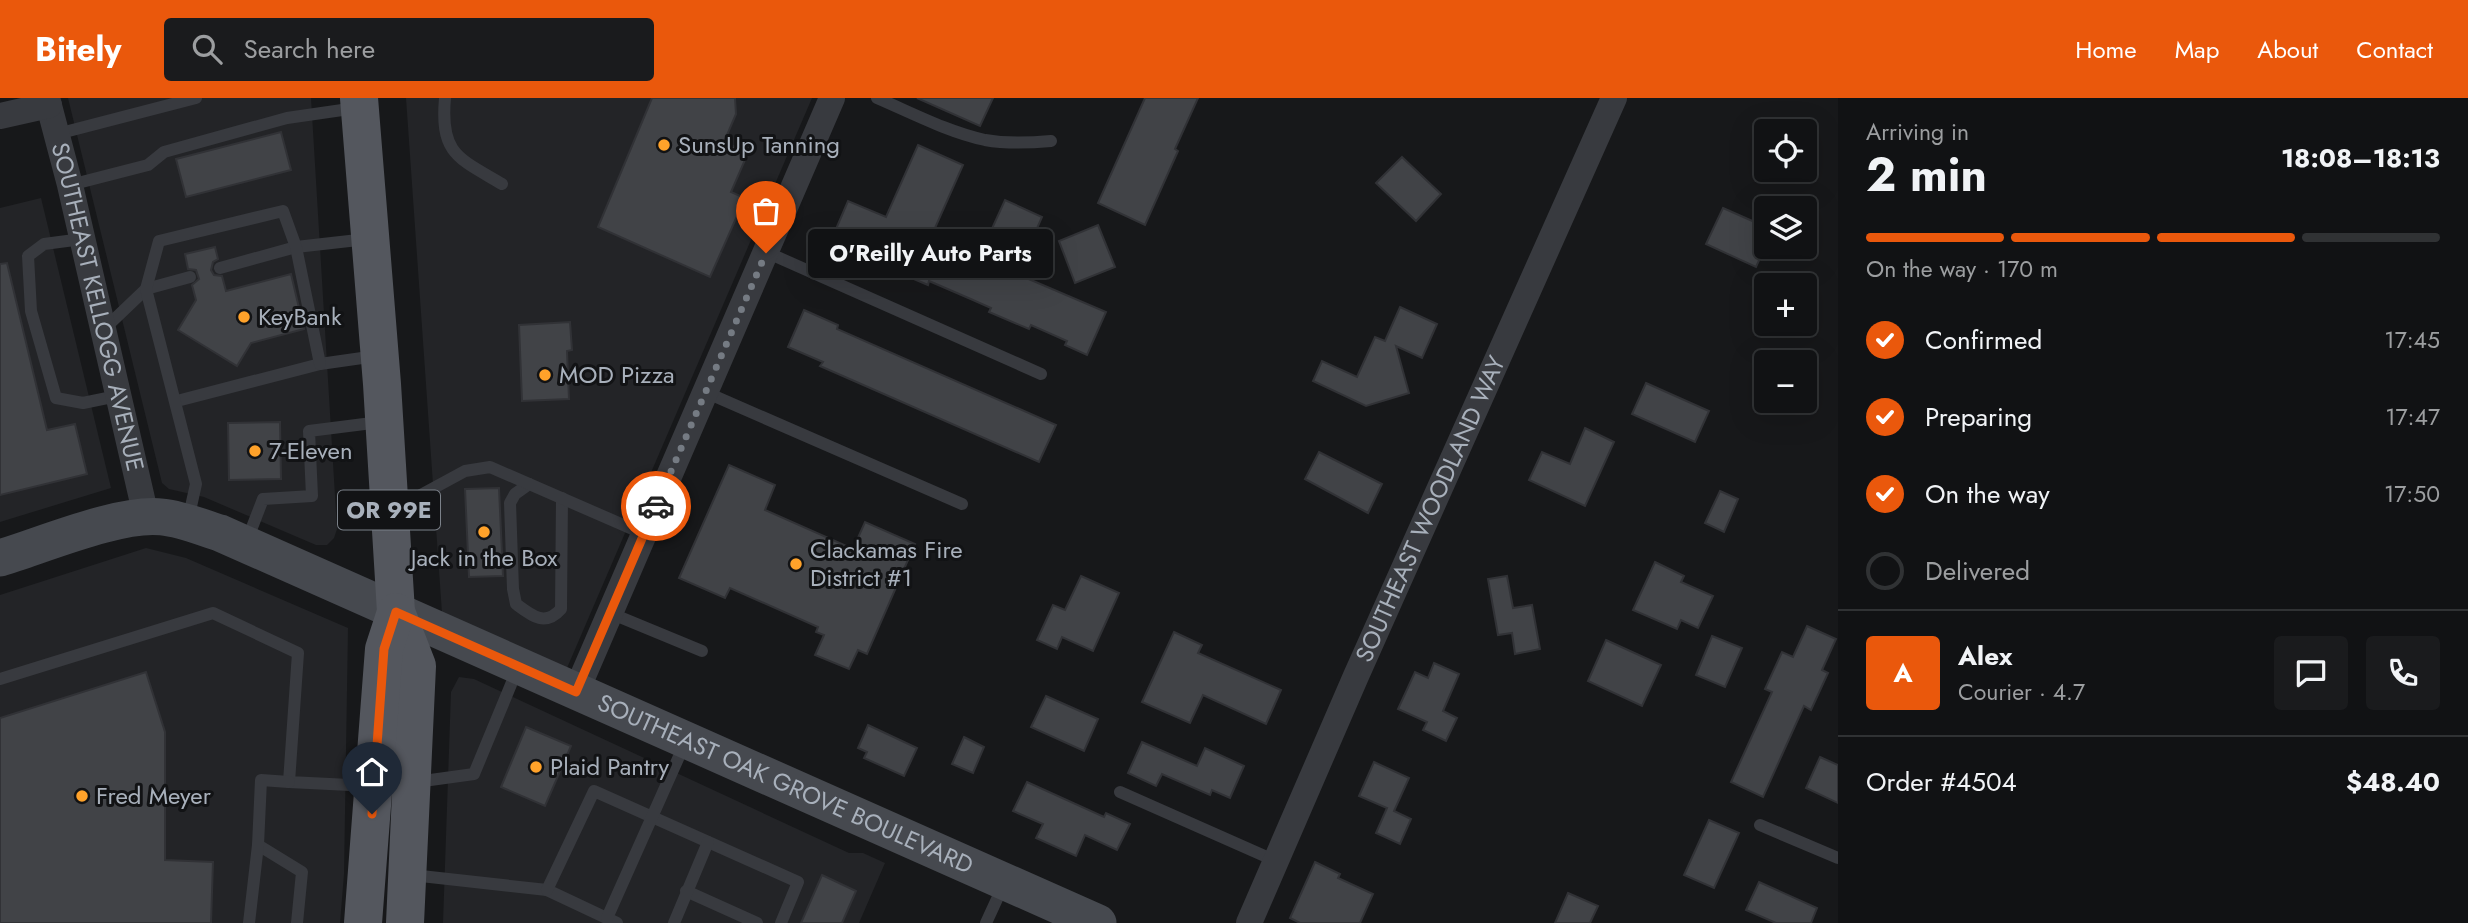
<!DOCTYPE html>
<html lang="en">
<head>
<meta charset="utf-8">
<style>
	body { margin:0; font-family:Jost,sans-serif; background:#1a1b1d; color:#f1f3f6; height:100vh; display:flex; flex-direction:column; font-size:26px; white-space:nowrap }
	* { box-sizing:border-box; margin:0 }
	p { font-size:23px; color:#9c9ea0 }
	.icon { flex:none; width:38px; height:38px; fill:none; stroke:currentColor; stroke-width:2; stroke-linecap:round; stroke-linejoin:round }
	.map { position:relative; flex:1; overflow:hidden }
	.sheet { display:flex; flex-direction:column; background:#111214; width:630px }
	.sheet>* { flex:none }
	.tools { position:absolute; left:1754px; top:21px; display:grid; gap:14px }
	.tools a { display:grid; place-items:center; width:63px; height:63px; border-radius:7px; background:#111214; box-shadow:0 7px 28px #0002,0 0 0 2px #303234; font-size:35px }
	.pin { position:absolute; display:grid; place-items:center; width:60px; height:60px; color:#fff; margin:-72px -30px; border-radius:50% 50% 50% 0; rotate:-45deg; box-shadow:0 0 7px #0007 }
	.pin .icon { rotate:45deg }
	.courier { position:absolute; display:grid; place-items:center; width:70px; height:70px; margin:-35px; border:5px solid #ea580c; border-radius:50%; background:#fff; color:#222; box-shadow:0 2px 9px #0007 }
	.bubble { position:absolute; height:49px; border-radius:7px; background:#111214; box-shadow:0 7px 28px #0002,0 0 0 2px #303234; font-size:23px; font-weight:700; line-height:49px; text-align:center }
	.overview em { font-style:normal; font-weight:700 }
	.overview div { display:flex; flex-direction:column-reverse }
	.overview { display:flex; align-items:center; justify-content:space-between; height:119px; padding:0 28px }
	h1 { font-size:46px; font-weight:700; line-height:52px }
	.bar { display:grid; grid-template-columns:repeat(4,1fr); gap:10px 7px; align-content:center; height:84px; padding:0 28px }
	.bar i { height:9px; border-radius:5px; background:#303234 }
	.bar .current { background:#ea580c }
	.bar p { grid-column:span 4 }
	.line { display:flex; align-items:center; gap:18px; padding:0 28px; border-top:2px solid #303234 }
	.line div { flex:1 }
	.round { display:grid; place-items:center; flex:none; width:74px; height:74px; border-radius:7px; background:#1a1b1d }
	ol { padding:0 28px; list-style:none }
	li { display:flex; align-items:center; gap:21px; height:77px }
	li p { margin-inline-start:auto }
	li .icon { padding:7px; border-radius:50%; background:#ea580c; color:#fff; stroke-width:4 }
	li:last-child { color:#9c9ea0 }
	li i { width:38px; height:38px; border:4px solid #303234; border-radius:50% }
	header { display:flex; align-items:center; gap:42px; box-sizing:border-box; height:98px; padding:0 35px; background:#ea580c; color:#fff }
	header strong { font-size:33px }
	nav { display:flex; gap:38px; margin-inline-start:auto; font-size:24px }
	.search { width:490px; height:63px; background:#1a1b1d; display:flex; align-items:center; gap:18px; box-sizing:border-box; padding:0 24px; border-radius:7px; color:#9c9ea0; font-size:26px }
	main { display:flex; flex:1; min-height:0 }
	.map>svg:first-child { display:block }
	.built { fill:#232427 }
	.building { fill:#414347; stroke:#313236; stroke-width:2 }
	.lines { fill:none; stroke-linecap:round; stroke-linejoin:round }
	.lane { stroke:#383a3f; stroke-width:12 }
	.street { stroke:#383a3f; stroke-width:26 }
	.secondary { stroke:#46494f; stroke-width:37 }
	.primary { stroke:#54575e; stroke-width:38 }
	.done { stroke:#757b83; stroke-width:7; stroke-dasharray:0 12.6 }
	.route { stroke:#ea580c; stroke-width:9 }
	.poi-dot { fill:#ffa22a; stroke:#121315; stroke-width:2.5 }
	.labels { text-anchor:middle; stroke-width:6; stroke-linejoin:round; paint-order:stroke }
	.shield { fill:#121315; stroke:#7b8189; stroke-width:2 }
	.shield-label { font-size:23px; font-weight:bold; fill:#a8b0bb }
	.poi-label { font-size:24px; fill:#a8b0bb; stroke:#121315; text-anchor:start }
	.street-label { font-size:24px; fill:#a8b0bb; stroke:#121315 }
</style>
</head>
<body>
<header>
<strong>Bitely</strong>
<div class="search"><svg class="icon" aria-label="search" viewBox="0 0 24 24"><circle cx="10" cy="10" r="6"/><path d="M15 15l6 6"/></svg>Search here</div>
<nav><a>Home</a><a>Map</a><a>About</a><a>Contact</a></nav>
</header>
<main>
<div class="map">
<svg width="1838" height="825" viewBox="0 0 1838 825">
	<rect width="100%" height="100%" fill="#17181a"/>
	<g class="built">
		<path d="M 68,0 L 311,0 L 337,431 L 334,440 L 327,447 L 316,447 L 204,399 L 169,391 L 162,385 Z"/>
		<path d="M 406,0 L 812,0 L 567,570 L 442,515 Z"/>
		<path d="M 41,100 L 111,390 L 0,424 L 0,110 Z"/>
		<path d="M 146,450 L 186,460 L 348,530 L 344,776 L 340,825 L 0,825 L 0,497 Z"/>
		<path d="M 459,579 L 474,581 L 849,755 L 863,755 L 885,765 L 859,825 L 443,825 L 451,594 Z"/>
	</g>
	<g class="building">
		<path d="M 652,0 L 735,0 L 736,16 L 724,44 L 748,55 L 731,94 L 745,100 L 710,179 L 598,129 Z"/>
		<path d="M 917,0 L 993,0 L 980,28 Z"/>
		<path d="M 1145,0 L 1198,0 L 1175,51 L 1178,53 L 1145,127 L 1098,105 Z"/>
		<path d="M 281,34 L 291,72 L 186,99 L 176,61 Z"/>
		<path d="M 918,47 L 963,67 L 931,139 L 979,159 L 1005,102 L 1042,119 L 1017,176 L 1106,214 L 1087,257 L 1065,247 L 1067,243 L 1031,227 L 1029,231 L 989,214 L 991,210 L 973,202 L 929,183 L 928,187 L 888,170 L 890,166 L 853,150 L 851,154 L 830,145 L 848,103 L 886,119 Z"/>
		<path d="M 1402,59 L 1441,96 L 1416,123 L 1376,85 Z"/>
		<path d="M 1723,110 L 1766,129 L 1766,147 L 1756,169 L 1706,146 Z"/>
		<path d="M 1098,127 L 1115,169 L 1075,185 L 1059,143 Z"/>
		<path d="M 215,149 L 218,161 L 213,164 L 211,172 L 214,177 L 222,178 L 226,193 L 291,176 L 304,231 L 251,245 L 237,268 L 178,232 L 196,202 L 192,187 L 199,181 L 196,172 L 188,171 L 185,156 Z"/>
		<path d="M 7,165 L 47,332 L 75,326 L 87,376 L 0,397 L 0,166 Z"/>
		<path d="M 1400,209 L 1437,226 L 1422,260 L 1396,248 L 1409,295 L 1366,308 L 1313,283 L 1322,263 L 1357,279 L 1375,239 L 1385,243 Z"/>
		<path d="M 804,212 L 838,227 L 837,231 L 1056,327 L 1039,364 L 820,268 L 823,264 L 788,249 Z"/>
		<path d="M 570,224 L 572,252 L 567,253 L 569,301 L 522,303 L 519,227 Z"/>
		<path d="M 1646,285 L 1709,313 L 1695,344 L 1632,316 Z"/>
		<path d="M 280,324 L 281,381 L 229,382 L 228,325 Z"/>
		<path d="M 1585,330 L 1614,344 L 1585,408 L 1529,382 L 1542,354 L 1570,366 Z"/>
		<path d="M 1319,354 L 1382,386 L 1368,415 L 1305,381 Z"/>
		<path d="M 729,367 L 775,387 L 765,412 L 853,451 L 865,424 L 915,446 L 867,556 L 858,552 L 849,571 L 815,557 L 824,537 L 816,534 L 818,529 L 730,490 L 725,500 L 679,480 Z"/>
		<path d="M 499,390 L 503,478 L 469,479 L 465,391 Z"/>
		<path d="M 1720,393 L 1738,401 L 1724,434 L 1705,425 Z"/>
		<path d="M 1655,464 L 1684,478 L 1681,484 L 1713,498 L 1698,530 L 1681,522 L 1677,531 L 1633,512 Z"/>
		<path d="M 1081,478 L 1119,495 L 1093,553 L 1062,539 L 1057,551 L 1037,542 L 1053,507 L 1065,512 Z"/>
		<path d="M 1507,478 L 1513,510 L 1532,507 L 1540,551 L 1515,556 L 1512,535 L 1498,537 L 1488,481 Z"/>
		<path d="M 1807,528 L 1836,541 L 1822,572 L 1828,575 L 1811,612 L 1804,608 L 1763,699 L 1731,684 L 1772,594 L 1765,591 L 1782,554 L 1793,559 Z"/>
		<path d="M 1174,534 L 1202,547 L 1198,555 L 1281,592 L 1266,626 L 1203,597 L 1190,625 L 1142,604 Z"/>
		<path d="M 1712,538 L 1742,550 L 1725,589 L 1696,577 Z"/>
		<path d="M 1606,542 L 1661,567 L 1642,608 L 1588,583 Z"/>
		<path d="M 1434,565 L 1459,576 L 1443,613 L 1457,620 L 1446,643 L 1423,632 L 1427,624 L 1398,611 L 1415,574 L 1428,580 Z"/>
		<path d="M 146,574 L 165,634 L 165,762 L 213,764 L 211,825 L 0,825 L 0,620 Z"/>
		<path d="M 1046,598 L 1098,621 L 1084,653 L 1031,629 Z"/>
		<path d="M 868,627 L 917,650 L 904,678 L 864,660 L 867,654 L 858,650 Z"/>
		<path d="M 526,629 L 571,648 L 545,708 L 501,689 Z"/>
		<path d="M 964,639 L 984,649 L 973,675 L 952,666 Z"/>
		<path d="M 1142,644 L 1197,668 L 1205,650 L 1244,668 L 1230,700 L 1212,692 L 1210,697 L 1162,676 L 1156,688 L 1128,675 Z"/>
		<path d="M 1820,659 L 1838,667 L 1838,705 L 1806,690 Z"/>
		<path d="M 1374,664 L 1409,680 L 1394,713 L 1411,721 L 1400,746 L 1376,735 L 1387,710 L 1359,698 Z"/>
		<path d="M 1027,684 L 1104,719 L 1106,715 L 1130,726 L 1117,752 L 1085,737 L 1076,758 L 1036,740 L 1043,726 L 1013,713 Z"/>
		<path d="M 1709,722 L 1739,735 L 1714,790 L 1684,777 Z"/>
		<path d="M 1315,764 L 1340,776 L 1338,780 L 1373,796 L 1360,825 L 1300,825 L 1290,820 Z"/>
		<path d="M 822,777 L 856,793 L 842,825 L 801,825 Z"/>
		<path d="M 1759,784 L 1817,810 L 1811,825 L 1776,825 L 1746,812 Z"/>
		<path d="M 1568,795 L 1598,808 L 1590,825 L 1555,825 Z"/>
	</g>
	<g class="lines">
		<g class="lane">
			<path d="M 445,0 C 440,56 458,60 502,86"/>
			<path d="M 877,0 C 912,15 948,34 985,42 C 1007,46 1029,45 1051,43"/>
			<path d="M 57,36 L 196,0"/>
			<path d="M 70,87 L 148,67 L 164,54 L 287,20 L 356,10"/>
			<path d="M 82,141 L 44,146 L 28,158 L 31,213 L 56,300 L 83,305 L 117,298"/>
			<path d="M 766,154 L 1041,276"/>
			<path d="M 220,170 L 296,149 L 367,141"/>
			<path d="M 102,233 L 146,191 L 190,179"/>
			<path d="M 705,294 L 962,406"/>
			<path d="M 177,303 L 320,266 L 376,258"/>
			<path d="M 529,386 L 515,396 L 510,405 L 513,491 L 516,506 C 532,518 545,529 561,511 L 562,400"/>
			<path d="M 395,411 L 465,373 L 490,369 L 644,436"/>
			<path d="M 188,422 L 196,386 L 146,191 L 159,143 L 283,113 L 296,149 L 320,266"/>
			<path d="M 246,445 L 263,401 L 312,398 L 309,333 L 380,324"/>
			<path d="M 610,515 L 702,553"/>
			<path d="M 0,581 L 213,515 L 298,555 L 289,684 L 370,688"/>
			<path d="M 416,684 L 474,676 L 517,572"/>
			<path d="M 1120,694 L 1276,763"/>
			<path d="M 1760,727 L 1838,760"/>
			<path d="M 258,747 L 302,774 L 297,825"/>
			<path d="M 412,777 L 547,792 L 617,825"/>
			<path d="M 547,792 L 594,693 L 798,784 L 781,825"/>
			<path d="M 686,793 L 757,825"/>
			<path d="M 607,820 L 685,645"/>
			<path d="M 249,825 L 258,747 L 261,682 L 289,684"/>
			<path d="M 674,825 L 708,744"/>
			<path d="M 986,825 L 1003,788"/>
		</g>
		<g class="street">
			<path id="s1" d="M 47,0 L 70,87 L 146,418"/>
			<path d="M 0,18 L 49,7"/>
			<path d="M 576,594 L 832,0"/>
			<path id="s2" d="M 1249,825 L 1356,578 L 1614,0"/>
		</g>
		<path class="secondary" id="s3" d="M 0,460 C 43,447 120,414 162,419 C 182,421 201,429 220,435 L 1098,825"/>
		<g class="primary">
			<path d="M 359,0 L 382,286 L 396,514 L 417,568 L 405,825"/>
			<path d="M 363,825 L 384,551 L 396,514"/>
		</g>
	</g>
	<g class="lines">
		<path class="done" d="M 656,408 L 766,155"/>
		<path class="route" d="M 372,716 L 384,551 L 396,514 L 576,594 L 656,408"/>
	</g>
	<g class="poi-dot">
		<circle cx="664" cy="47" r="7"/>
		<circle cx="244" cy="219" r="7"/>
		<circle cx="545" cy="277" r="7"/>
		<circle cx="255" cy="353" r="7"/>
		<circle cx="484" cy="434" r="7"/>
		<circle cx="796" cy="466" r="7"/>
		<circle cx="536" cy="669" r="7"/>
		<circle cx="82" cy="698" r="7"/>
	</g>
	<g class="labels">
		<rect class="shield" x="338" y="392.5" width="102" height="39" rx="5"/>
		<g class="shield-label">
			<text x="389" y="420">OR 99E</text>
		</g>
		<g class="poi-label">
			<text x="678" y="55">SunsUp Tanning</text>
			<text x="258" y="227">KeyBank</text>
			<text x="559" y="285">MOD Pizza</text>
			<text x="269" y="361">7-Eleven</text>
			<text x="810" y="460">Clackamas Fire<tspan x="810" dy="28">District #1</tspan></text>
			<text x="484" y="468" text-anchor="middle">Jack in the Box</text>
			<text x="550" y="677">Plaid Pantry</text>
			<text x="96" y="706">Fred Meyer</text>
		</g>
		<g class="street-label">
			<text dy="8" stroke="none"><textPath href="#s1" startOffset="215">SOUTHEAST KELLOGG AVENUE</textPath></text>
			<text dy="8" stroke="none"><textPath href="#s2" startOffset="452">SOUTHEAST WOODLAND WAY</textPath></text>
			<text dy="8" stroke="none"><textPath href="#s3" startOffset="847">SOUTHEAST OAK GROVE BOULEVARD</textPath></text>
		</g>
	</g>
</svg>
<div class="tools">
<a><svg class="icon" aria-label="locate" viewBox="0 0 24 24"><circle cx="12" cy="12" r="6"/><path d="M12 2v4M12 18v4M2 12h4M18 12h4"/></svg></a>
<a><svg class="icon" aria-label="layers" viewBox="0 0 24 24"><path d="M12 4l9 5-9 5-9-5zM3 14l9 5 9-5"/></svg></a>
<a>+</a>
<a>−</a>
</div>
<div class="pin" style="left:766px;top:155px;background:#ea580c"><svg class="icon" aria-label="bag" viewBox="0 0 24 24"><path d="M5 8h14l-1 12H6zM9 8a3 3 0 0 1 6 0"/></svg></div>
<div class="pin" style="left:372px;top:716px;background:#1f2937"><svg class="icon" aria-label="home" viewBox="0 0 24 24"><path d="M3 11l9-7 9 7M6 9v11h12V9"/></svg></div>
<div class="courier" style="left:656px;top:408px"><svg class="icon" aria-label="car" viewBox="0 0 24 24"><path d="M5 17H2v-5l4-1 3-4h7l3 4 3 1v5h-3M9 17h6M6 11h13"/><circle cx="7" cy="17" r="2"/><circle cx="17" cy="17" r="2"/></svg></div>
<div class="bubble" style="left:808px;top:131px;width:245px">O'Reilly Auto Parts</div>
</div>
<section class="sheet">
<div class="overview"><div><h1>2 min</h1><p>Arriving in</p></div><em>18:08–18:13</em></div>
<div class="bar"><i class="current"></i><i class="current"></i><i class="current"></i><i></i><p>On the way · 170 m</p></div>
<ol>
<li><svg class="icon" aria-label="check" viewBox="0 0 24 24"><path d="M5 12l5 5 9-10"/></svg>Confirmed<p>17:45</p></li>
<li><svg class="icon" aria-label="check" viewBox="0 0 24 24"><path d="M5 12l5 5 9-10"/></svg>Preparing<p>17:47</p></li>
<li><svg class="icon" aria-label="check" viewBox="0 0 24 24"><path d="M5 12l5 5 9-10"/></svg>On the way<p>17:50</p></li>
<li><i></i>Delivered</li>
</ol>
<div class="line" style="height:126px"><b class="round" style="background:#ea580c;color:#fff">A</b><div><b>Alex</b><p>Courier · 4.7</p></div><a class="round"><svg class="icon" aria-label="chat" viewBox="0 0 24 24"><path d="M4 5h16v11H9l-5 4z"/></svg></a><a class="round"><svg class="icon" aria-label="phone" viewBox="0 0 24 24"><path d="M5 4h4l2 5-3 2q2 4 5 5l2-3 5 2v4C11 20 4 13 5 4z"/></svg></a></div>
<div class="line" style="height:91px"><div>Order #4504</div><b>$48.40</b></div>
</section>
</main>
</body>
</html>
